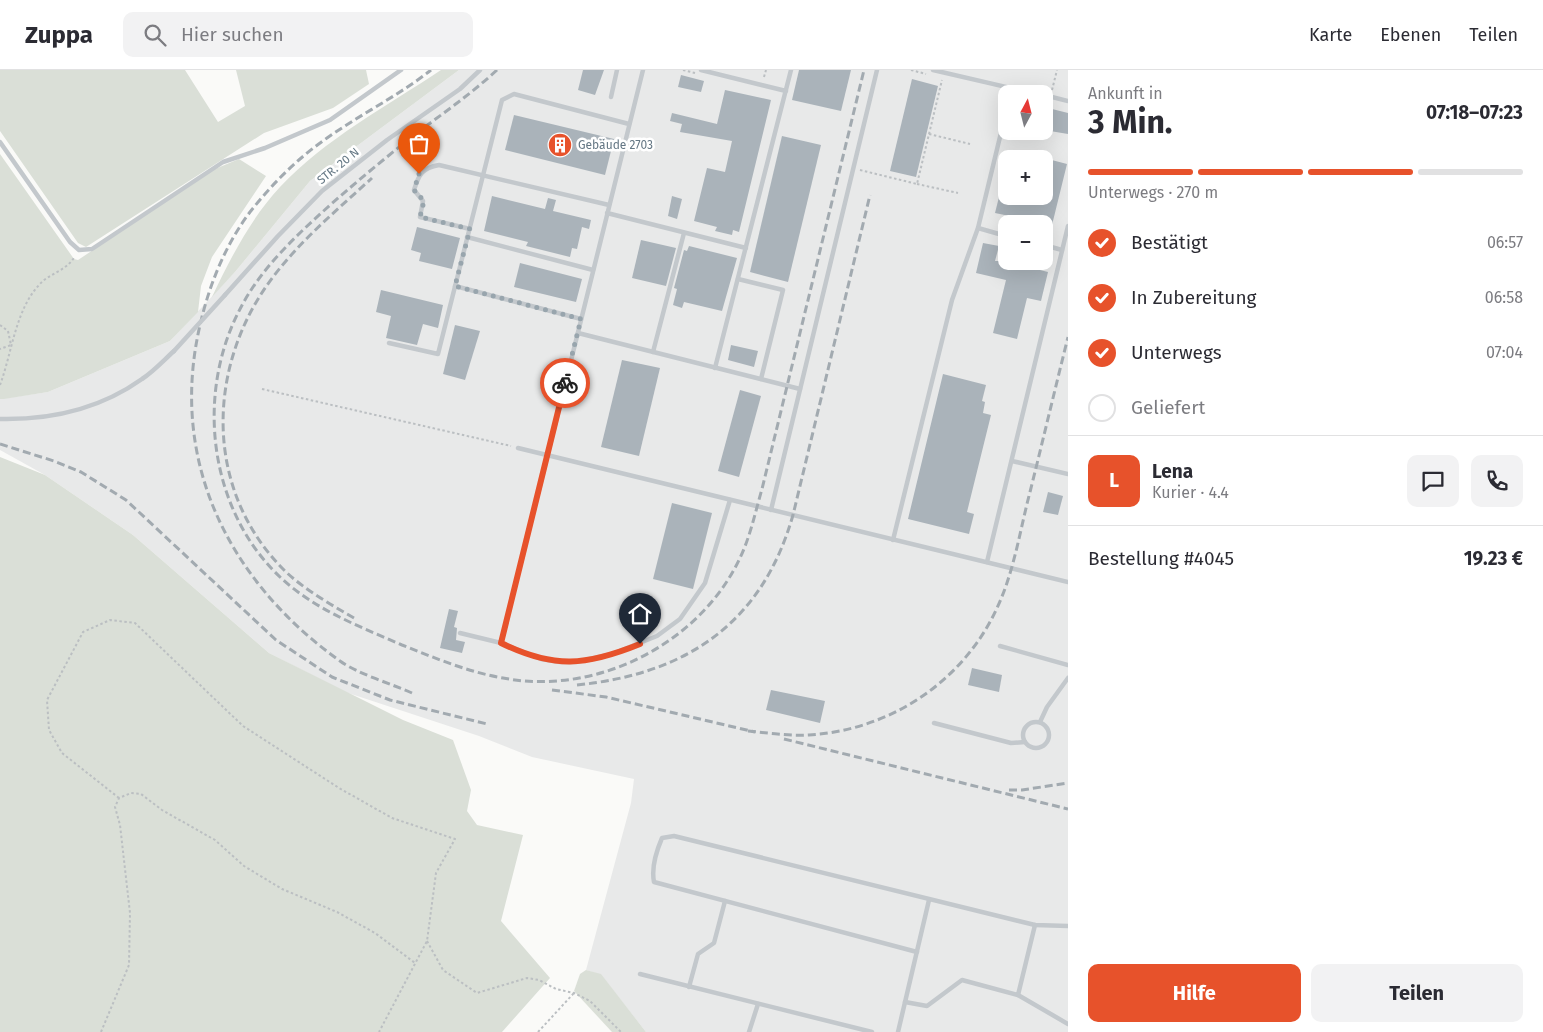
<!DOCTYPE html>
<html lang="de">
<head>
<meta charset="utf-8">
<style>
	body { margin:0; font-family:"Fira Sans",sans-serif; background:#f2f2f3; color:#2b2b33; height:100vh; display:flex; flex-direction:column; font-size:19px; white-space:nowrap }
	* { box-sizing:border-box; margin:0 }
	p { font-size:16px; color:#7c7c81 }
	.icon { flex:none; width:28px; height:28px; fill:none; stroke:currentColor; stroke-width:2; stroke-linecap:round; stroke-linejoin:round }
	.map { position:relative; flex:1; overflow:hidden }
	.panel { display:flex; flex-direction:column; background:#fff; width:475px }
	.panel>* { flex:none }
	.needle { width:32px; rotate:7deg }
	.tools { position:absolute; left:998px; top:15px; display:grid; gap:10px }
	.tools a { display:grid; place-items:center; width:55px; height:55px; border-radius:10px; background:#fff; box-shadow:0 5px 20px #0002; font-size:25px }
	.pin { position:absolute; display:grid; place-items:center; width:42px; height:42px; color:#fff; margin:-51px -21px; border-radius:50% 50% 50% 0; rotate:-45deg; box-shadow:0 0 5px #0007 }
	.pin .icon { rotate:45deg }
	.courier { position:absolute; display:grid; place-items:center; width:50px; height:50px; margin:-25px; border:4px solid #e7522b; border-radius:50%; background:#fff; color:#222; box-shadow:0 1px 6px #0007 }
	.headline em { font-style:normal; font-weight:700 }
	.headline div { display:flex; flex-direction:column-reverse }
	.headline { display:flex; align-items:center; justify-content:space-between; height:85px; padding:0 20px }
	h1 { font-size:32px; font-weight:700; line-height:38px }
	.bar { display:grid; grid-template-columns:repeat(4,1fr); gap:8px 5px; align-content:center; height:60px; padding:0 20px }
	.bar i { height:6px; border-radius:4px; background:#e1e1e2 }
	.bar .selected { background:#e7522b }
	.bar p { grid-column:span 4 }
	.line { display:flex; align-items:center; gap:12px; padding:0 20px; border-top:1px solid #e1e1e2 }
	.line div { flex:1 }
	.round { display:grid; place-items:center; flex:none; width:52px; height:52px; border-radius:10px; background:#f2f2f3 }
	ol { padding:0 20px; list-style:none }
	li { display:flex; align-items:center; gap:15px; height:55px }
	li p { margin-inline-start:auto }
	li .icon { padding:5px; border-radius:50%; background:#e7522b; color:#fff; stroke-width:4 }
	li:last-child { color:#7c7c81 }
	li i { width:28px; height:28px; border:2px solid #e1e1e2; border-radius:50% }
	.cta { display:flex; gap:10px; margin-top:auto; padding:10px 20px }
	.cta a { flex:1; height:58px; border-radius:10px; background:#e7522b; color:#fff; font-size:20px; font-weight:700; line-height:58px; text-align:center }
	.cta a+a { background:#f2f2f3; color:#2b2b33 }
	header { display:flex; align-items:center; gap:30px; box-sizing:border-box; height:70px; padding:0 25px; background:#fff; border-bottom:1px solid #e1e1e2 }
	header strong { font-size:24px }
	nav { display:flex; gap:28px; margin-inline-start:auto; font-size:18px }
	.search { width:350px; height:45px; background:#f2f2f3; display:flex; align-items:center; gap:12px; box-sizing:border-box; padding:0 18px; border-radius:10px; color:#7c7c81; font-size:19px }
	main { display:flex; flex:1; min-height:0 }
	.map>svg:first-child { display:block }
	.built { fill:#e8e9e9; fill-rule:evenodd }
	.green { fill:#dadfd7 }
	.building { fill:#aab3ba }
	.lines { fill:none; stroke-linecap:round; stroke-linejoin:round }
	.path { stroke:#bbbfc2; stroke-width:2; stroke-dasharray:2.5 2.5; stroke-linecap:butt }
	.lane { stroke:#c3c8cc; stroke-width:4.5 }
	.rail { stroke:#a2aab0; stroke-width:3; stroke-dasharray:8 4; stroke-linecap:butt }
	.lane-bridge { stroke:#c3c8cc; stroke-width:4.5 }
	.done { stroke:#98a5ad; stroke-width:5; stroke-dasharray:0 9 }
	.route { stroke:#e7522b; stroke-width:6 }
	.labels { text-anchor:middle; stroke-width:5; stroke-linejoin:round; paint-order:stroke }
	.poi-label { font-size:12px; fill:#647784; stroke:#fff; text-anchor:start }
	.street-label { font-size:12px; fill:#647784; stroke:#fff }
</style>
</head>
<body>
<header>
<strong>Zuppa</strong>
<div class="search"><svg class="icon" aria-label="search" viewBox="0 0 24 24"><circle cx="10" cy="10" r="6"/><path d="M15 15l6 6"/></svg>Hier suchen</div>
<nav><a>Karte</a><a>Ebenen</a><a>Teilen</a></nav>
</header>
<main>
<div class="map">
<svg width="1068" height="962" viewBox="0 0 1068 962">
	<rect width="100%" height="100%" fill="#fafaf8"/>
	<path class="built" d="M 459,0 L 1068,0 L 1068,962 L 646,962 L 601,905 L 586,900 L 631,733 L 634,709 L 532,687 L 479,666 L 345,622 L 269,583 L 133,465 L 45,405 L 0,380 L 0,329 L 48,322 L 170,271 L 235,202 L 310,111 ZM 1006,24 L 1044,24 L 1044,61 L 1006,61 ZM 1006,89 L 1044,89 L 1044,126 L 1006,126 ZM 1006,154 L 1044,154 L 1044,191 L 1006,191 Z"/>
	<g class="green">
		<path d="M 0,0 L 185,0 L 218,52 L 245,36 L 236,0 L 366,0 L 369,14 L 333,38 L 264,63 L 86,177 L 78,173 L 0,61 Z"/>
		<path d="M 441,0 L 459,0 L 310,111 L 235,202 L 212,227 C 230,189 251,148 280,117 C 325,69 387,36 441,0 Z"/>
		<path d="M 0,84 L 74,189 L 78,190 L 215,99 L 239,89 L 266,106 L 212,187 L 201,216 L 198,242 L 170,271 L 48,322 L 4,329 L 0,329 Z"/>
		<path d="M 0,387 L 45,405 L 133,465 L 269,583 L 403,650 L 453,670 L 471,720 L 467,741 L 477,755 L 523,765 L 501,851 L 550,908 L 502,962 L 0,962 Z"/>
		<path d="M 586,900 L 601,904 L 646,962 L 612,962 L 574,921 L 580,904 Z"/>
	</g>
	<g class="building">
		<path d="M 583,0 L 604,0 L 595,25 L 578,20 Z"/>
		<path d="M 799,0 L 851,0 L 841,41 L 792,30 Z"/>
		<path d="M 681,5 L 704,11 L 701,22 L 678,17 Z"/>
		<path d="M 912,9 L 938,16 L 916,107 L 890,101 Z"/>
		<path d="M 725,20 L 771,30 L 739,162 L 733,160 L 732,165 L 715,161 L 717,157 L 694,151 L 707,98 L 725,102 L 732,71 L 680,62 L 682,54 L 670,51 L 672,43 L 717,54 Z"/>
		<path d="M 1044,37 L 1068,43 L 1068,64 L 1044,60 Z"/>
		<path d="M 514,45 L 614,69 L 605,105 L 505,80 Z"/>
		<path d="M 782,66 L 821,75 L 788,212 L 750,202 Z"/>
		<path d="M 1011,80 L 1033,86 L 1033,89 L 1008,89 Z"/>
		<path d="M 1044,88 L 1067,94 L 1052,155 L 995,143 L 1003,111 L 1006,111 L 1006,126 L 1044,126 Z"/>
		<path d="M 492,126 L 545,139 L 548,128 L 556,130 L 553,141 L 591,150 L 589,159 L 582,157 L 577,179 L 572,178 L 570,187 L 526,176 L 528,172 L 484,161 Z"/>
		<path d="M 672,126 L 682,129 L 677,149 L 668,146 Z"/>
		<path d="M 417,157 L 460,168 L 452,199 L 419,191 L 421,183 L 411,180 Z"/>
		<path d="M 641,170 L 676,178 L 666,216 L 632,208 Z"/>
		<path d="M 983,173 L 999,176 L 995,191 L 1042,191 L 1040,200 L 1048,202 L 1041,231 L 1027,228 L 1017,269 L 993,263 L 1006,210 L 976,203 Z"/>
		<path d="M 689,176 L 737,188 L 722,241 L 684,232 L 682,238 L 673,235 L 677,219 L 674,218 L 684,180 L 687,181 Z"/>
		<path d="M 520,193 L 582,209 L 576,232 L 514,217 Z"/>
		<path d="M 381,220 L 443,235 L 438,258 L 423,254 L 417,275 L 386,268 L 391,246 L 376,242 Z"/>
		<path d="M 455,255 L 480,261 L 465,310 L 443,304 Z"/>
		<path d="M 731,275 L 758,281 L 754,297 L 728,290 Z"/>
		<path d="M 622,290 L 660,298 L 639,386 L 601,377 Z"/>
		<path d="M 943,304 L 986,315 L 982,331 L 985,332 L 983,343 L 991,345 L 967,442 L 974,444 L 969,464 L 908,449 Z"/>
		<path d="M 740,320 L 761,326 L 739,407 L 718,401 Z"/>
		<path d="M 1048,422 L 1063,426 L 1058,445 L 1043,442 Z"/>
		<path d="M 672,433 L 712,443 L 693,519 L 653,509 Z"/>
		<path d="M 449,539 L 458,541 L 454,557 L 457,558 L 456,570 L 465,572 L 462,583 L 440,578 Z"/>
		<path d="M 972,598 L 1002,605 L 999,622 L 968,615 Z"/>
		<path d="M 771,620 L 825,631 L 820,653 L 766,640 Z"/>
	</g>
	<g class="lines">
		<g class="path">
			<path d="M 683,0 L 695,3"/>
			<path d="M 911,0 L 926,4"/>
			<path d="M 764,7 L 766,0"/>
			<path d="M 1052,20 L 1057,0"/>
			<path d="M 929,64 L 970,74"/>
			<path d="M 860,100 L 917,114 L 942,10"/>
			<path d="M 917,114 L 958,123"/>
			<path d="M 0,255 L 8,261 L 11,275 L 0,279"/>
			<path d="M 0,315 C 12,283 15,241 39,215 C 49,203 67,201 75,186"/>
			<path d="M 262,319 L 511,376"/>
			<path d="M 119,728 L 62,683 L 49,660 L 47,630 L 83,562 L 110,550 L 135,553 L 243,656 L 339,718 L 392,748 L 455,769 L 436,803 L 427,871 L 379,962"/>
			<path d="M 427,871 L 443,900 L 477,923 L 527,908 L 539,910 L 556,919 L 574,923 L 590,931 L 621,962"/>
			<path d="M 101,962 L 129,895 L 130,843 L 120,755 L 115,737 L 119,728 L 131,723 L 141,724 L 162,740 L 215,770 L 244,796 L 282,819 L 337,842 L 375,863 L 415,893"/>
			<path d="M 538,962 L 574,923"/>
		</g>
		<g class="lane">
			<path d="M 701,0 L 786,21"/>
			<path d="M 933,0 L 1036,24"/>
			<path d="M 1044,25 L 1068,31"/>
			<path d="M 611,27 L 617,0"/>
			<path d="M 0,72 L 70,172 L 79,180 L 92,179 L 223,92 L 265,78 L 330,50 L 401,0"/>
			<path d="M 607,143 L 746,178"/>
			<path d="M 978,158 L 1006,166"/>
			<path d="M 470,159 L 420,147 L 423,131 L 414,120 C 419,104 422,98 439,95 L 609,135"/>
			<path d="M 467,167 L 593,200"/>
			<path d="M 1044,175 L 1062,180"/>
			<path d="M 738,209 L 783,220 L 761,309"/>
			<path d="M 455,216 L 581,249"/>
			<path d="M 225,225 L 278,166 L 322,121 L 387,70 L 460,19 L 480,0"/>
			<path d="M 578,263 L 800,319"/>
			<path d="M 389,273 L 438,284 L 502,30 L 514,24 L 629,54"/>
			<path d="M 653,282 L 684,163"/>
			<path d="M 715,298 L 791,0"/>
			<path d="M 0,349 C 50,350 100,339 142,309 C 153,302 163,291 174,281"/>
			<path d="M 518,378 L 1068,512"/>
			<path d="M 1012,391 L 1068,404"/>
			<path d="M 771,440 L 877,0"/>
			<path d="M 893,470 L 952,230 L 978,158 L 1006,42"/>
			<path d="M 987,492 L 1068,156"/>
			<path d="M 460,563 L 501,573 L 541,589 L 560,592 L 576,592 L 612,584 L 657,566 L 680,549 L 705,513 L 730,430"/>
			<path d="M 501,573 L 643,0"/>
			<path d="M 1000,576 L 1068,595"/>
			<circle cx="1036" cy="665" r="13"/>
			<path d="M 1040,652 L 1047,637 L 1068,608"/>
			<path d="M 934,653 L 1011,673 L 1025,672"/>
			<path d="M 917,882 L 654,812 C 651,797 656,782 662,768 L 674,766 L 1035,855 L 1068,856"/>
			<path d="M 640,904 L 872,962"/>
			<path d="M 689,917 L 698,884 L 714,873 L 725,831"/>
			<path d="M 1018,925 L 1068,954"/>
			<path d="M 905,932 L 927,936 L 962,910 L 1018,925 L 1035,855"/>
			<path d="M 749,962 L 758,934"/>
			<path d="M 898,962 L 929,830"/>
		</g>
		<g class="rail">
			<path d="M 497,0 C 472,23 445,42 418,62 C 379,93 340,125 304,159 C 278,184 254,210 238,243 C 197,325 209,433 273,500 C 308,537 356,555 402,575 C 435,588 468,602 503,608 C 595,626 698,575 739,490 C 750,468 755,443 762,419 L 864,0"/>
			<path d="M 0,374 L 54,391 L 81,402 L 126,430 L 276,570 L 332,607 L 390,630 L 487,654"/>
			<path d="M 354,548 C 330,534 305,520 285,501 C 203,420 206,295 273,207 C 301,170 337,140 372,108"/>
			<path d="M 577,615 C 686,604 762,554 793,445 L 870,125"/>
			<path d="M 552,620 L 606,627 L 755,662"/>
			<path d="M 412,623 C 392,614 358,604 340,591 C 228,511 167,389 201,251 C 210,213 226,174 250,142 C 272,114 298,88 327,68 C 361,44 398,26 431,0"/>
			<path d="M 748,661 C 768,663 789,666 809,665 C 890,660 963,612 997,538 C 1014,502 1020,460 1030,422 C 1043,370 1055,319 1068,267"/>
			<path d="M 784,669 L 1068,739"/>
			<path d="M 1009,720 L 1022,720 L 1068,713"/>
		</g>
		<path class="lane-bridge" d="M 174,281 L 225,225"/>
	</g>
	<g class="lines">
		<path class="done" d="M 419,104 L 414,120 L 424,131 L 420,147 L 470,159 L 455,216 L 581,249 L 565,313"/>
		<path class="route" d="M 565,313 L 501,573 C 554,599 586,596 640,574"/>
	</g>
	<defs>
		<g id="building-disc" transform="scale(1.25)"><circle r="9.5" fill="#e7522b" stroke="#fff"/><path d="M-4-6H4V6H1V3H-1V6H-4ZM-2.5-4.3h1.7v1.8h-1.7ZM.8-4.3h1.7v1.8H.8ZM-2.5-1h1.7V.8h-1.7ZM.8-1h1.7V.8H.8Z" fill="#fff"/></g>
	</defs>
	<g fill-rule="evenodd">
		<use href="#building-disc" x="560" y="75"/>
	</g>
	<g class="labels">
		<g class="poi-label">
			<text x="578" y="79">Gebäude 2703</text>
		</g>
		<g class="street-label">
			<text transform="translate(338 96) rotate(-39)" y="4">STR. 20 N</text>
		</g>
	</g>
</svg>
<div class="tools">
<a><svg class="needle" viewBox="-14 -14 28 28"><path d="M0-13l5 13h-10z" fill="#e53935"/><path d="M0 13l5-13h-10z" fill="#7c7c81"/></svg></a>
<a>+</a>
<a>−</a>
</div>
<div class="pin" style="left:419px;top:104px;background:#ea580c"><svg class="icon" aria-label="bag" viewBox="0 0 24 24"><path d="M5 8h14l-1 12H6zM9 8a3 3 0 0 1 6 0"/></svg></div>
<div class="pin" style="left:640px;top:574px;background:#1f2937"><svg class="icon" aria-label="home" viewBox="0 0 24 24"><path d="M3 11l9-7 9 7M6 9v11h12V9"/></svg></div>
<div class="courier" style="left:565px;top:313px"><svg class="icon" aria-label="bike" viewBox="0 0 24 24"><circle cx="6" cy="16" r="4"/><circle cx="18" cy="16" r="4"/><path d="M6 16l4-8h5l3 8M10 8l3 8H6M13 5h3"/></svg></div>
</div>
<section class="panel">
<div class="headline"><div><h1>3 Min.</h1><p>Ankunft in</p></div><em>07:18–07:23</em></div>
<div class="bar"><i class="selected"></i><i class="selected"></i><i class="selected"></i><i></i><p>Unterwegs · 270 m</p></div>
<ol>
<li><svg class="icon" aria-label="check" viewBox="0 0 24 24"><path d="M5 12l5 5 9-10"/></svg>Bestätigt<p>06:57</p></li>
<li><svg class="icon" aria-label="check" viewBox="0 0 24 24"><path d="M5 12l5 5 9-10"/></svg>In Zubereitung<p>06:58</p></li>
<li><svg class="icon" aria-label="check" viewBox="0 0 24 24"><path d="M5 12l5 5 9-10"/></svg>Unterwegs<p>07:04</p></li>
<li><i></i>Geliefert</li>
</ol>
<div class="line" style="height:90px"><b class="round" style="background:#e7522b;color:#fff">L</b><div><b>Lena</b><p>Kurier · 4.4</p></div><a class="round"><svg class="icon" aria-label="chat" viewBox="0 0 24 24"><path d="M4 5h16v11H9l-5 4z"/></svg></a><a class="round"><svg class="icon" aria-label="phone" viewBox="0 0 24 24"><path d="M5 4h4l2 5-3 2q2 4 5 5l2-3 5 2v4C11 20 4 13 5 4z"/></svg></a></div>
<div class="line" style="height:65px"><div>Bestellung #4045</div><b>19.23 €</b></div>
<div class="cta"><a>Hilfe</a><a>Teilen</a></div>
</section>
</main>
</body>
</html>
